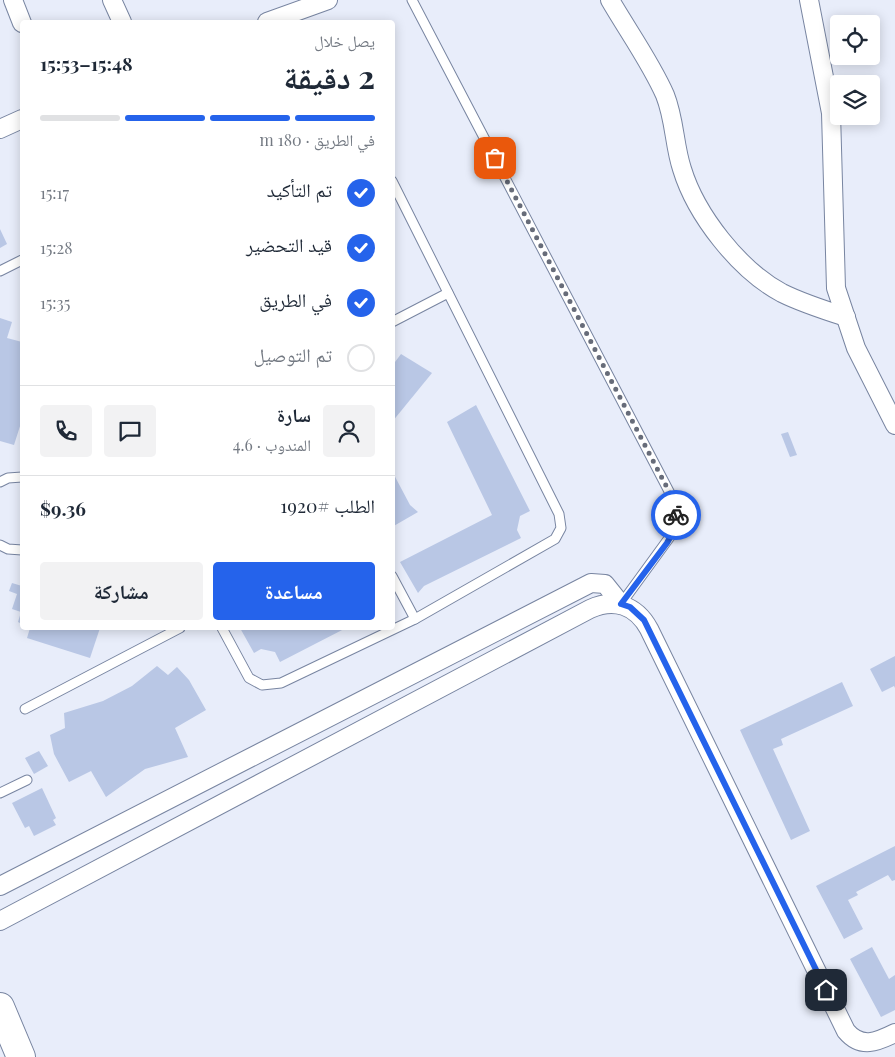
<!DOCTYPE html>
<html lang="ar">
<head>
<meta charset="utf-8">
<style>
	body { margin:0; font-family:"Playfair Display","Noto Naskh Arabic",serif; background:#f2f2f3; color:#1f2937; direction:rtl; height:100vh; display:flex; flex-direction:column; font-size:19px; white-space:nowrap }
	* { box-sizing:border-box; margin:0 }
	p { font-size:16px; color:#747a83 }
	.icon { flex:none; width:28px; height:28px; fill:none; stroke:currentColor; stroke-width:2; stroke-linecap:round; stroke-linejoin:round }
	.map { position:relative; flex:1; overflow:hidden; direction:ltr }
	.details { position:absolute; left:20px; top:20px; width:375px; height:610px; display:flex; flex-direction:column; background:#fff; border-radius:5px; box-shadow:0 2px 12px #0003; direction:rtl }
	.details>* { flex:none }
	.tools { position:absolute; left:830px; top:15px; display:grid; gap:10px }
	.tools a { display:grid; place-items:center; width:50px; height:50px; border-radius:5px; background:#fff; box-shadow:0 2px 12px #0003; font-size:25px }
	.pin { position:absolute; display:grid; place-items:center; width:42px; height:42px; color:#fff; margin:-21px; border-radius:10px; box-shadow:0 2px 8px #0006 }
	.courier { position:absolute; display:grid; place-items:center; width:50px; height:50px; margin:-25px; border:4px solid #2563eb; border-radius:50%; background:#fff; color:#222; box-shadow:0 1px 6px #0007 }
	.summary em { font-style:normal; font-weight:700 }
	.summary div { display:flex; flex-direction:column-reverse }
	.summary { display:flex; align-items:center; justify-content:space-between; height:85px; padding:0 20px }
	h1 { font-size:32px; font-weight:700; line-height:38px }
	.bar { display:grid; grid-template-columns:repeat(4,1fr); gap:8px 5px; align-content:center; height:60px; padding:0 20px }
	.bar i { height:6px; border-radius:4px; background:#e0e1e3 }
	.bar .current { background:#2563eb }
	.bar p { grid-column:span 4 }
	.line { display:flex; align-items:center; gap:12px; padding:0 20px; border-top:1px solid #e0e1e3 }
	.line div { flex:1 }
	.round { display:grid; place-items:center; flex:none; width:52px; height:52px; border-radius:5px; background:#f2f2f3 }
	ol { padding:0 20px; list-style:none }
	li { display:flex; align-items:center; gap:15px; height:55px }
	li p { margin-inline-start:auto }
	li .icon { padding:5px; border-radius:50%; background:#2563eb; color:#fff; stroke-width:4 }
	li:last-child { color:#747a83 }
	li i { width:28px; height:28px; border:2px solid #e0e1e3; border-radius:50% }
	.primary-button { display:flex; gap:10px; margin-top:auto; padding:10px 20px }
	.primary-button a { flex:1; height:58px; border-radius:5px; background:#2563eb; color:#fff; font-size:20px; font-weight:700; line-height:58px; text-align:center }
	.primary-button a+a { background:#f2f2f3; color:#1f2937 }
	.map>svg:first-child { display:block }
	.building { fill:#b9c7e5 }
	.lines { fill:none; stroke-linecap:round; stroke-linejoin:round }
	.service-casing { stroke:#7885a1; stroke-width:11 }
	.minor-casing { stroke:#7885a1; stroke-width:20 }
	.trunk-casing { stroke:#7885a1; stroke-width:30 }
	.service { stroke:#fff; stroke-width:9 }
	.minor { stroke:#fff; stroke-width:18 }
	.trunk { stroke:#fff; stroke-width:28 }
	.done { stroke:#676c79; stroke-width:5; stroke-dasharray:0 9 }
	.route { stroke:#2563eb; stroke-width:6 }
</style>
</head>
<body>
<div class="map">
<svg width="895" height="1057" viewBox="0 0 895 1057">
	<rect width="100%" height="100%" fill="#e8edfa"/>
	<g class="building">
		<path d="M 0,229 L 7,244 L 0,248 Z"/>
		<path d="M 0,318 L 12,322 L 7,338 L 22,342 L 22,424 L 21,423 L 14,445 L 0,441 Z"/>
		<path d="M 401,354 L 432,373 L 392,422 L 392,366 Z"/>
		<path d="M 476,405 L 530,511 L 520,516 L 517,530 L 521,538 L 424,586 L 418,593 L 400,562 L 492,515 L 447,422 Z"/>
		<path d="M 788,432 L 797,455 L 790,457 L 781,434 Z"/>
		<path d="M 392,471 L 410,505 L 418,512 L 392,527 Z"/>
		<path d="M 12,583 L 22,586 L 22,624 L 18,622 L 21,612 L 12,609 L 17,594 L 9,591 Z"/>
		<path d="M 30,628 L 100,628 L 90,658 L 27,638 Z"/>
		<path d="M 240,628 L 346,628 L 280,662 L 275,652 L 261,649 L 254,653 Z"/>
		<path d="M 895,656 L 895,688 L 894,686 L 882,692 L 870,669 Z"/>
		<path d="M 157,666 L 168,675 L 177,667 L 189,680 L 206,710 L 175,728 L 188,757 L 145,769 L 106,797 L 91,771 L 69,782 L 54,754 L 50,735 L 65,728 L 64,713 L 103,701 L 132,686 Z"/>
		<path d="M 842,682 L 853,706 L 781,739 L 783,745 L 773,749 L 810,831 L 791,840 L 740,730 Z"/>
		<path d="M 39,751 L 48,766 L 34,774 L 25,758 Z"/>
		<path d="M 42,788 L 56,818 L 53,820 L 56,825 L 34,836 L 29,826 L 25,828 L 12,803 Z"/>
		<path d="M 895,846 L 895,880 L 892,881 L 888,875 L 856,892 L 858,895 L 848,900 L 863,929 L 844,939 L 816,886 Z"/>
		<path d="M 872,947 L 889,979 L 895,975 L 895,1010 L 881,1017 L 850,959 Z"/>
	</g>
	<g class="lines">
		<g class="service-casing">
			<g id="service">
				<path d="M 412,0 L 673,499 L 676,516 L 672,534 L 621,604"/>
				<path d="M 0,271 L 22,260"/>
				<path d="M 392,322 L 448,293"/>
				<path d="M 0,482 L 8,478 L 22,477"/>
				<path d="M 0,545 L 8,549 L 22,550"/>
				<path d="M 392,576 L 415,619"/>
				<path d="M 222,628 L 249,678 L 262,685 L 281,683 L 415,619 L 555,539 L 561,528 L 559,514 L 392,181"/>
				<path d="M 25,709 L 180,628"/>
				<path d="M 0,793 L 27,780"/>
			</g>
		</g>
		<g class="minor-casing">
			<g id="minor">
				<path d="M 13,0 L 22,23"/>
				<path d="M 112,0 L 122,22"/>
				<path d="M 610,0 C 628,31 651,63 665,95 C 675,120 674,145 682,169 C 696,215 739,270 782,293 C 802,303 824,310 846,317"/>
				<path d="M 809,0 L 831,113 L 836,288 L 856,348 L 895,425"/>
				<path d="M 267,22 L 328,0"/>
				<path d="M 0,129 L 22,119"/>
				<path d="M 0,886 L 591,583 L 605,584 L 621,604"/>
				<path d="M 0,921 L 590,609 C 614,598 636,605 649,629 L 846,1031 C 861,1049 877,1042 895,1033"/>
			</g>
		</g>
		<g class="trunk-casing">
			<path id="trunk" d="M 0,1007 L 21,1057"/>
		</g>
		<use href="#service" class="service"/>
		<use href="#minor" class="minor"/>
		<use href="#trunk" class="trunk"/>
	</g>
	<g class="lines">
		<path class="done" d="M 495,158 L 673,499 L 676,515"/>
		<path class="route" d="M 676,515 L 672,534 L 667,543 L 621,604 L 630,607 L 644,620 L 826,990"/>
	</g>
</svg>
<div class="tools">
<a><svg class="icon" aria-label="locate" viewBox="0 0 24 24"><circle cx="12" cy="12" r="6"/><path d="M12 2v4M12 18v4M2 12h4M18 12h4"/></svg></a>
<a><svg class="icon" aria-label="layers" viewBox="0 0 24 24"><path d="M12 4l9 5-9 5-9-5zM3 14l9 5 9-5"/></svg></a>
</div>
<div class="pin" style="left:495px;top:158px;background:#ea580c"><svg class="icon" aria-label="bag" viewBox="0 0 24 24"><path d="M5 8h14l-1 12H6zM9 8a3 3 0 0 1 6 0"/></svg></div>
<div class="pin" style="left:826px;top:990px;background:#1f2937"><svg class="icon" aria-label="home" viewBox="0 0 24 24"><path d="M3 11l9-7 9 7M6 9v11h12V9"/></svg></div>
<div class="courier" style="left:676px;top:515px"><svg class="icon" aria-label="bike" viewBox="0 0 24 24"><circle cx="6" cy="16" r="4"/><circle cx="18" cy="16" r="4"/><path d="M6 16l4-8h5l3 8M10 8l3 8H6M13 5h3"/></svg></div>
<section class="details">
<div class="summary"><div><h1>2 دقيقة</h1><p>يصل خلال</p></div><em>15:48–15:53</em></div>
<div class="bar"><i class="current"></i><i class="current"></i><i class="current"></i><i></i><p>في الطريق · 180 m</p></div>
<ol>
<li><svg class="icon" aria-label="check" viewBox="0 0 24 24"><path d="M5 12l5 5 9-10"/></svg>تم التأكيد<p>15:17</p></li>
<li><svg class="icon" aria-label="check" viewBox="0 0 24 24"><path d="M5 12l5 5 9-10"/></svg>قيد التحضير<p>15:28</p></li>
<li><svg class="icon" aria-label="check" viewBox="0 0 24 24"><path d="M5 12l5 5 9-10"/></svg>في الطريق<p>15:35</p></li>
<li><i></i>تم التوصيل</li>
</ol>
<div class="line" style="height:90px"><a class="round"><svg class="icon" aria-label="person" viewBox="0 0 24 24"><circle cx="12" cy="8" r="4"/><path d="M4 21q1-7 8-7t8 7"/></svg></a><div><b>سارة</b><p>المندوب · 4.6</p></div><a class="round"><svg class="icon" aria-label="chat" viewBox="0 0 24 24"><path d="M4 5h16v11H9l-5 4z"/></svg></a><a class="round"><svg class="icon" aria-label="phone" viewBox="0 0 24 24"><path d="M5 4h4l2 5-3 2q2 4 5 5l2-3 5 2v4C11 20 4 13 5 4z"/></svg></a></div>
<div class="line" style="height:65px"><div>الطلب #1920</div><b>$9.36</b></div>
<div class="primary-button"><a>مساعدة</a><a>مشاركة</a></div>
</section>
</div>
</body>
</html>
